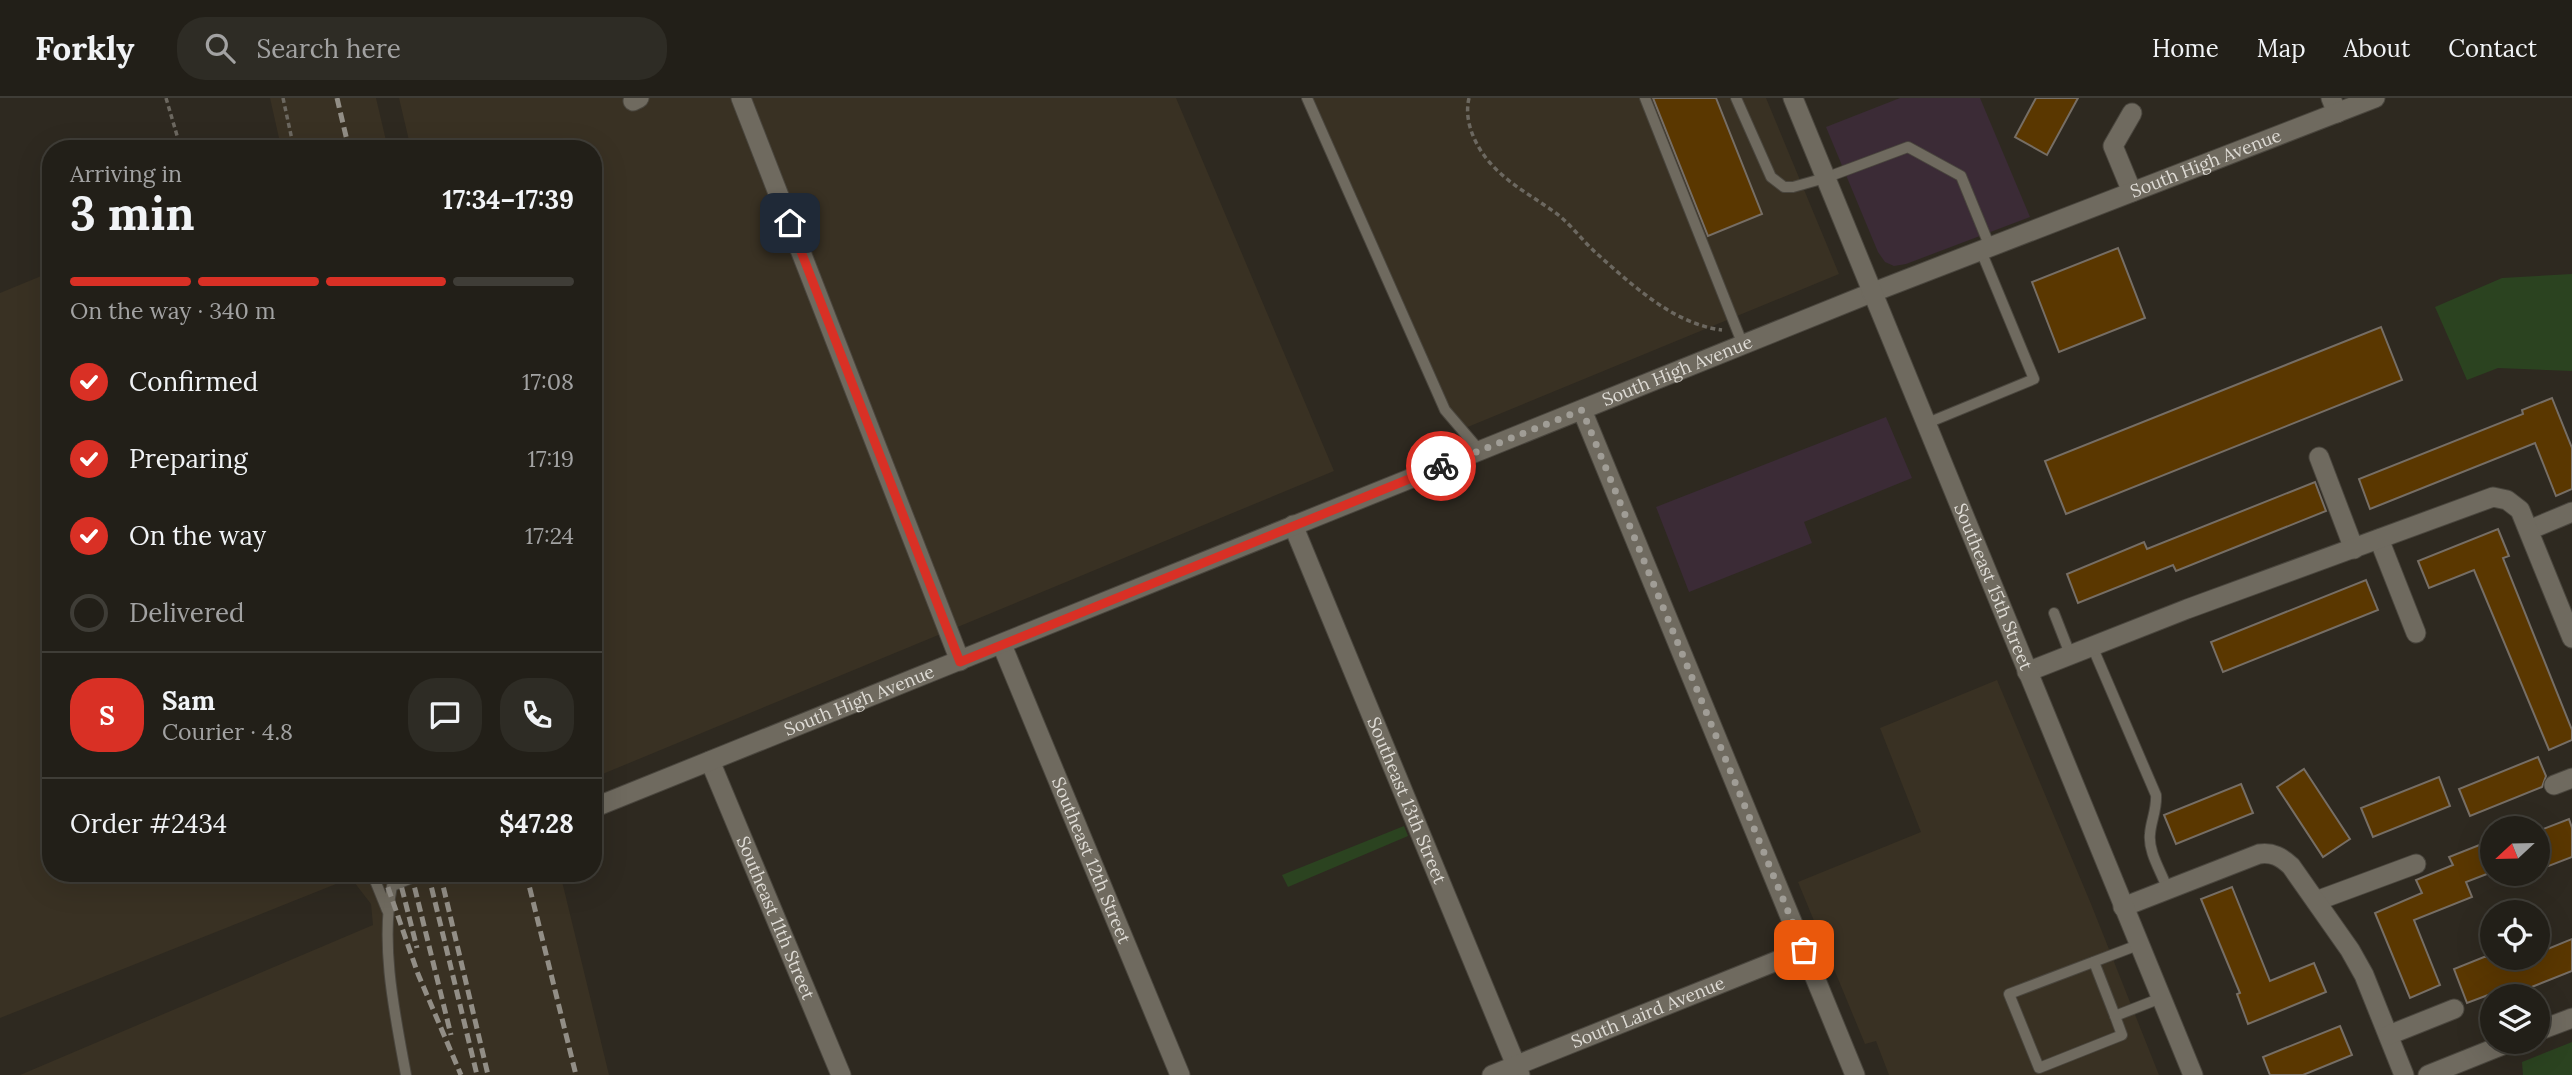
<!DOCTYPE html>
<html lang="en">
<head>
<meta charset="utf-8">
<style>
	body { margin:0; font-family:Lora,serif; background:#2e2c25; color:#f1f3f6; height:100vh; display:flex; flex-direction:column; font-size:26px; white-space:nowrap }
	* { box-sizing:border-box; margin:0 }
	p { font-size:23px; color:#a2a2a2 }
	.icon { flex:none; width:38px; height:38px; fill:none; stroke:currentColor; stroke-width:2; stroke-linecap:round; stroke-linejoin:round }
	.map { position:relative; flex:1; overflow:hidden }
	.drawer { position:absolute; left:42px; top:42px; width:560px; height:742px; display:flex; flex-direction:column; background:#221f18; border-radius:28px; box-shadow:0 7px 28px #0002,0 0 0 2px #3f3d37 }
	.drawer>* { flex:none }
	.needle { width:46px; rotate:248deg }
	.controls { position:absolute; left:2480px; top:718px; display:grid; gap:14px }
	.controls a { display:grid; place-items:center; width:70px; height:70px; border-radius:50%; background:#221f18; box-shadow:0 7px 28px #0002,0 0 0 2px #3f3d37; font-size:35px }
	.pin { position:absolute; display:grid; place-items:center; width:60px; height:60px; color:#fff; margin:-30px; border-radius:14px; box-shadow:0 4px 10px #0006 }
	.courier { position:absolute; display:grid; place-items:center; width:70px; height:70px; margin:-35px; border:5px solid #d93025; border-radius:50%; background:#fff; color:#222; box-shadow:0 2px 9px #0007 }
	.overview em { font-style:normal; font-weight:800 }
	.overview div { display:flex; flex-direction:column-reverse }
	.overview { display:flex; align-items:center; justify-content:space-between; height:119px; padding:0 28px }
	h1 { font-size:46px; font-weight:800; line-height:52px }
	.bar { display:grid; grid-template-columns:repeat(4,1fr); gap:10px 7px; align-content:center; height:84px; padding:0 28px }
	.bar i { height:9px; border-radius:5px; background:#3f3d37 }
	.bar .active { background:#d93025 }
	.bar p { grid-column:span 4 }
	.line { display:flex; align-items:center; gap:18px; padding:0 28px; border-top:2px solid #3f3d37 }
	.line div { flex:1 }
	.round { display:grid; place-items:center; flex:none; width:74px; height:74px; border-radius:28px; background:#2e2c25 }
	ol { padding:0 28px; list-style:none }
	li { display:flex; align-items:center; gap:21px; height:77px }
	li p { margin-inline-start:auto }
	li .icon { padding:7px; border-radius:50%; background:#d93025; color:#fff; stroke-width:4 }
	li:last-child { color:#a2a2a2 }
	li i { width:38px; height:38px; border:4px solid #3f3d37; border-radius:50% }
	header { display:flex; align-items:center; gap:42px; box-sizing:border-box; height:98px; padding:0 35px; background:#221f18; border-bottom:2px solid #3f3d37 }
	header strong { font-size:33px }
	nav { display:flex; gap:38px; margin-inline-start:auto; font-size:24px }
	.search { width:490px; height:63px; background:#2e2c25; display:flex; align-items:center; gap:18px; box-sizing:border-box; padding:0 24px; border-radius:28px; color:#a2a2a2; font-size:26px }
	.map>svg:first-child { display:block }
	.commercial { fill:#3b2b36 }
	.built { fill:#393123 }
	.green { fill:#2b4320 }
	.building { fill:#5a3700; stroke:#766e65; stroke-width:2 }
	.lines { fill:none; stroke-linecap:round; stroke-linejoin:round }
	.service-casing { stroke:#4a463e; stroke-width:12 }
	.minor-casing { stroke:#4a463e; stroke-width:21 }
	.tertiary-casing { stroke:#4a463e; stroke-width:21 }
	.secondary-casing { stroke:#4a463e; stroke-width:21 }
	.path { stroke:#6c6860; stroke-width:3.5; stroke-dasharray:5 3.5; stroke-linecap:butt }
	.service { stroke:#6f6a5f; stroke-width:10 }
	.minor { stroke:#6f6a5f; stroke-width:19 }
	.tertiary { stroke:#6f6a5f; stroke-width:19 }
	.secondary { stroke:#6f6a5f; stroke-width:19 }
	.rail { stroke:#928e86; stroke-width:5; stroke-dasharray:10 5; stroke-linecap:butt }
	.done { stroke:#a09d96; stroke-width:7; stroke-dasharray:0 12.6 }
	.route { stroke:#d93025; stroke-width:9 }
	.labels { text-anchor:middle; stroke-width:7; stroke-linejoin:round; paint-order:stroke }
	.street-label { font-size:18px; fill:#dedbd5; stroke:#2e2920 }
</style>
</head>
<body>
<header>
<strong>Forkly</strong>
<div class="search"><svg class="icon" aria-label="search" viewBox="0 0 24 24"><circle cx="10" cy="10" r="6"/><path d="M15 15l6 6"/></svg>Search here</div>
<nav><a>Home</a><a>Map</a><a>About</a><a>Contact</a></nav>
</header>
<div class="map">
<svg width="2572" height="977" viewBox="0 0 2572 977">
	<rect width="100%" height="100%" fill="#2e2920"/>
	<g class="commercial">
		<path d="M 1900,0 L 1980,0 L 2030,119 L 1906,166 L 1894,168 L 1885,164 L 1878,154 L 1826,29 Z"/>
		<path d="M 1886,319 L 1912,380 L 1804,424 L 1812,445 L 1689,494 L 1656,409 Z"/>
	</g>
	<g class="built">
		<path d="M 270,0 L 376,0 L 388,51 L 276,51 L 281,49 Z"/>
		<path d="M 399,0 L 1176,0 L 1334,373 L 593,680 L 593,51 L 411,51 Z"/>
		<path d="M 1311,0 L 1766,0 L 1839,176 L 1458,333 Z"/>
		<path d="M 51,174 L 51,775 L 560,775 L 609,977 L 20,977 L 373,827 L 371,806 L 351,780 L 0,920 L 0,195 Z"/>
		<path d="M 1997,582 L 2091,806 L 2159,977 L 1889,977 L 1876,943 L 1865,946 L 1798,784 L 1921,734 L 1880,630 Z"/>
	</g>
	<g class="green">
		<path d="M 2572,176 L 2572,273 L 2498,270 L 2467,282 L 2435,209 L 2502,180 Z"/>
		<path d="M 1404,728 L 1408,738 L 1288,789 L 1282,777 Z"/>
		<path d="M 2572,944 L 2572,977 L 2523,977 L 2522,964 Z"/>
	</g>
	<g class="building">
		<path d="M 1653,0 L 1716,0 L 1762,116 L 1708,138 Z"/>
		<path d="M 2036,0 L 2078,0 L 2047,57 L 2015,39 Z"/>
		<path d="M 2118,150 L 2145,220 L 2059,254 L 2032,184 Z"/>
		<path d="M 2381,229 L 2402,282 L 2066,416 L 2045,363 Z"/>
		<path d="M 2552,300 L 2572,350 L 2572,391 L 2556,398 L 2535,345 L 2370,411 L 2359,381 L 2523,316 L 2522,312 Z"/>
		<path d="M 2315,384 L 2326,413 L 2176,473 L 2173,467 L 2078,505 L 2067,476 L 2144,444 L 2147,451 Z"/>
		<path d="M 2498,431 L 2509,458 L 2503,460 L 2572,632 L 2572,642 L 2549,652 L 2474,472 L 2429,490 L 2418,463 Z"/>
		<path d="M 2366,482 L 2378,512 L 2223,574 L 2211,544 Z"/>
		<path d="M 2538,659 L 2546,678 L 2542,689 L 2470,718 L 2459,691 Z"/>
		<path d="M 2304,671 L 2350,741 L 2323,759 L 2277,689 Z"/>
		<path d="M 2439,679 L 2450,708 L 2373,739 L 2361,710 Z"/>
		<path d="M 2241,686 L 2253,715 L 2176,746 L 2164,717 Z"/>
		<path d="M 2569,721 L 2572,730 L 2572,759 L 2538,772 L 2538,733 Z"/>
		<path d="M 2492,742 L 2492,774 L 2466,784 L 2472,799 L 2414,822 L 2440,887 L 2410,900 L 2375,815 L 2422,795 L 2416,782 L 2453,767 L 2449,759 Z"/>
		<path d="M 2232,789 L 2270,883 L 2314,865 L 2326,894 L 2248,926 L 2237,896 L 2240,895 L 2201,801 Z"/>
		<path d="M 2572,841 L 2572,873 L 2509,898 L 2504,891 L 2467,905 L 2454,871 L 2484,859 L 2497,859 L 2501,869 L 2526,859 L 2538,859 L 2538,855 Z"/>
		<path d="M 2340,928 L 2352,957 L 2303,977 L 2270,977 L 2263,959 Z"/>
	</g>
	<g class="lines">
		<g class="service-casing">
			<g id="service">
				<path d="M 1307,0 L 1445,312 L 1480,353"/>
				<path d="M 1645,0 L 1743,247"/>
				<path d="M 1736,0 L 1771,79 L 1784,89 L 1793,89 L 1825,80 L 1908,49 L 1961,78 L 1990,149"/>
				<path d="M 1925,326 L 2034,281 L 1981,153"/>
				<path d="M 2054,515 L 2070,556"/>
				<path d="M 2092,548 L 2156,697 C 2157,712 2151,722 2150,736 C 2148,754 2161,773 2167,790"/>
				<path d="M 372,775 L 387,812"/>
				<path d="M 2138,847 L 2009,896 L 2039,970 L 2122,937 L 2115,918 L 2161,900"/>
				<path d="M 2094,864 L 2115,918"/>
				<path d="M 406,977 C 395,917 380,848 392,788 L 424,775"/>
			</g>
		</g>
		<g class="minor-casing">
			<g id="minor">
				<path d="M 741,0 L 960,563"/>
				<path d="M 2331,0 L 2337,15"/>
				<path d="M 633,3 L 639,0"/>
				<path d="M 2132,94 L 2113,48 L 2132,15"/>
				<path d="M 1582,312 L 1855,977"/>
				<path d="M 2319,359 L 2354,451"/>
				<path id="s1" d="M 1293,427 L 1520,977"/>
				<path d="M 2529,432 L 2572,414"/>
				<path d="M 2379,441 L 2416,535"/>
				<path id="s2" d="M 1002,547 L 1180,977"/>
				<path d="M 2027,574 L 2187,511 L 2493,399 L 2507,402 L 2520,412 L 2572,540"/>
				<path id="s3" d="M 710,663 L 841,977"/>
				<path d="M 2554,687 L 2572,680"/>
				<path id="s4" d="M 593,710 L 1871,195"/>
				<path d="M 2316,803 L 2416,766"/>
				<path d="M 2123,809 L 2259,756 C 2273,754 2281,759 2291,768 L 2350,852 L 2364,877 L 2404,977"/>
				<path d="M 2538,933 L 2572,920"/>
				<path d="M 2389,937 L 2454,911"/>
				<path id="s5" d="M 1492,977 L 1804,852"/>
				<path d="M 2428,977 L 2513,943"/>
			</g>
		</g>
		<g class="tertiary-casing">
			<g id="tertiary">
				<path id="s6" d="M 1871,195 L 2375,0"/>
			</g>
		</g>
		<g class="secondary-casing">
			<g id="secondary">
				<path id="s7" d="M 1793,0 L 2193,977"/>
			</g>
		</g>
		<g class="path">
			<path d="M 166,0 L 181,51"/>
			<path d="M 283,0 L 294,51"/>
			<path d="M 1469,0 C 1464,21 1473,43 1486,60 C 1505,84 1529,96 1553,113 C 1569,124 1581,141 1595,154 C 1631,186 1673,226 1722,232"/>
		</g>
		<use href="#service" class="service"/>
		<use href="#minor" class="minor"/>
		<use href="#tertiary" class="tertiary"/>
		<use href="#secondary" class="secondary"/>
		<g class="rail">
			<path d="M 337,0 L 349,51"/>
			<path d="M 383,775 L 418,876 L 461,977"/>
			<path d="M 398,775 L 417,850"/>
			<path d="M 411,775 L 451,937"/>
			<path d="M 428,775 L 477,977"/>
			<path d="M 440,775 L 488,977"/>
			<path d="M 526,775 L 576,977"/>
		</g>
	</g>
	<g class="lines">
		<path class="done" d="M 1441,368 L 1582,312 L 1804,852"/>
		<path class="route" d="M 790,125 L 960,564 L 1441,368"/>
	</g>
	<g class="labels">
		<g class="street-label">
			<text dy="6" stroke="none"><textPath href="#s6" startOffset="359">South High Avenue</textPath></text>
			<text dy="6" stroke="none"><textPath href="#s4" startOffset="1169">South High Avenue</textPath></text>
			<text dy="6" stroke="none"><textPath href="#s7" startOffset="528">Southeast 15th Street</textPath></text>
			<text dy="6" stroke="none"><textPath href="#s4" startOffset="287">South High Avenue</textPath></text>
			<text dy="6" stroke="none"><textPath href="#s1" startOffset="298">Southeast 13th Street</textPath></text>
			<text dy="6" stroke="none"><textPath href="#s2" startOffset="233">Southeast 12th Street</textPath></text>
			<text dy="6" stroke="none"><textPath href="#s3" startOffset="170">Southeast 11th Street</textPath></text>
			<text dy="6" stroke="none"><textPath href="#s5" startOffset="168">South Laird Avenue</textPath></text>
		</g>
	</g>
</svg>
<div class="controls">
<a><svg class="needle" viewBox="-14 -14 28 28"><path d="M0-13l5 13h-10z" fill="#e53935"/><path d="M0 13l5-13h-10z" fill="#a2a2a2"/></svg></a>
<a><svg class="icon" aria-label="locate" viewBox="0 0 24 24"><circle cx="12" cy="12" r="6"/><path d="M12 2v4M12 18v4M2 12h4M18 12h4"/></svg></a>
<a><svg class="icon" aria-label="layers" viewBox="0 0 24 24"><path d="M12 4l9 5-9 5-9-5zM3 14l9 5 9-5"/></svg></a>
</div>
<div class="pin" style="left:1804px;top:852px;background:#ea580c"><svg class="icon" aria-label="bag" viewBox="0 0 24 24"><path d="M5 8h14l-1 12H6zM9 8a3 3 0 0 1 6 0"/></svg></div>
<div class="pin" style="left:790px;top:125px;background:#1f2937"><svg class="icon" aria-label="home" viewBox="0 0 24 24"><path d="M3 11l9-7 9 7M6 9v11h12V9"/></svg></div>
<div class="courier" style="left:1441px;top:368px"><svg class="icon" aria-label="bike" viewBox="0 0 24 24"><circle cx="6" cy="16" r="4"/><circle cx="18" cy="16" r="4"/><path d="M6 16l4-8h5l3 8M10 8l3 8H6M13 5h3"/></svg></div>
<section class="drawer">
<div class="overview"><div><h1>3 min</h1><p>Arriving in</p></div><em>17:34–17:39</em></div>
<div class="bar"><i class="active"></i><i class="active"></i><i class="active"></i><i></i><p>On the way · 340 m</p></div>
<ol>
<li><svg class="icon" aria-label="check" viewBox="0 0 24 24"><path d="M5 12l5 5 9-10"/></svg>Confirmed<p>17:08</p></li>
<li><svg class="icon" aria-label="check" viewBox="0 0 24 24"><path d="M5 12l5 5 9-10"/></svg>Preparing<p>17:19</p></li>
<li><svg class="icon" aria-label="check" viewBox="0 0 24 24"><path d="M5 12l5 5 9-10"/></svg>On the way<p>17:24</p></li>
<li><i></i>Delivered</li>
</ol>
<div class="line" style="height:126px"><b class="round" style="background:#d93025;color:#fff">S</b><div><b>Sam</b><p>Courier · 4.8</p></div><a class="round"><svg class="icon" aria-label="chat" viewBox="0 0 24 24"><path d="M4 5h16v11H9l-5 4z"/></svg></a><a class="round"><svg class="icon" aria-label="phone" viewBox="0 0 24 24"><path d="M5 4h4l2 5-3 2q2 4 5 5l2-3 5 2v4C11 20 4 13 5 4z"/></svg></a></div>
<div class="line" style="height:91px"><div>Order #2434</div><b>$47.28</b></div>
</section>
</div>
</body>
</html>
